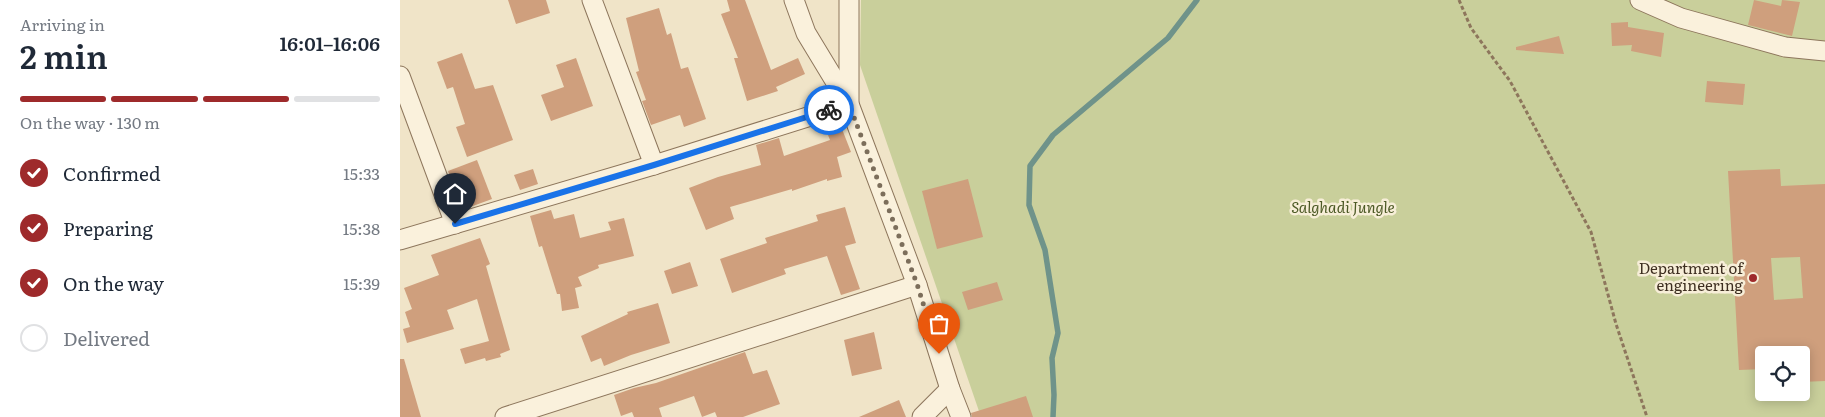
<!DOCTYPE html>
<html lang="en">
<head>
<meta charset="utf-8">
<style>
	body { margin:0; font-family:Literata,serif; background:#f2f2f3; color:#1f2937; height:100vh; display:flex; flex-direction:column; font-size:19px; white-space:nowrap }
	* { box-sizing:border-box; margin:0 }
	p { font-size:16px; color:#747a83 }
	.icon { flex:none; width:28px; height:28px; fill:none; stroke:currentColor; stroke-width:2; stroke-linecap:round; stroke-linejoin:round }
	.map { position:relative; flex:1; overflow:hidden }
	.sheet { display:flex; flex-direction:column; background:#fff; width:400px }
	.sheet>* { flex:none }
	.buttons { position:absolute; left:1355px; top:346px; display:grid; gap:10px }
	.buttons a { display:grid; place-items:center; width:55px; height:55px; border-radius:5px; background:#fff; box-shadow:0 2px 12px #0003; font-size:25px }
	.pin { position:absolute; display:grid; place-items:center; width:42px; height:42px; color:#fff; margin:-51px -21px; border-radius:50% 50% 50% 0; rotate:-45deg; box-shadow:0 0 5px #0007 }
	.pin .icon { rotate:45deg }
	.courier { position:absolute; display:grid; place-items:center; width:50px; height:50px; margin:-25px; border:4px solid #1a73e8; border-radius:50%; background:#fff; color:#222; box-shadow:0 1px 6px #0007 }
	.headline em { font-style:normal; font-weight:600 }
	.headline div { display:flex; flex-direction:column-reverse }
	.headline { display:flex; align-items:center; justify-content:space-between; height:85px; padding:0 20px }
	h1 { font-size:32px; font-weight:600; line-height:38px }
	.bar { display:grid; grid-template-columns:repeat(4,1fr); gap:8px 5px; align-content:center; height:60px; padding:0 20px }
	.bar i { height:6px; border-radius:4px; background:#e0e1e3 }
	.bar .current { background:#9e2a2b }
	.bar p { grid-column:span 4 }
	ol { padding:0 20px; list-style:none }
	li { display:flex; align-items:center; gap:15px; height:55px }
	li p { margin-inline-start:auto }
	li .icon { padding:5px; border-radius:50%; background:#9e2a2b; color:#fff; stroke-width:4 }
	li:last-child { color:#747a83 }
	li i { width:28px; height:28px; border:2px solid #e0e1e3; border-radius:50% }
	main { display:flex; flex:1; min-height:0 }
	.map>svg:first-child { display:block }
	.green { fill:#c9cf9b; fill-rule:evenodd }
	.lines { fill:none; stroke-linecap:round; stroke-linejoin:round }
	.stream { stroke:#6f938a; stroke-width:5.5 }
	.building { fill:#cf9f7d; fill-rule:evenodd }
	.minor-casing { stroke:#8d765c; stroke-width:21 }
	.path { stroke:#8d765c; stroke-width:3; stroke-dasharray:4 2.5; stroke-linecap:butt }
	.minor { stroke:#faf1dc; stroke-width:19 }
	.done { stroke:#7c6e5b; stroke-width:5; stroke-dasharray:0 9 }
	.route { stroke:#1a73e8; stroke-width:6 }
	.poi-dot { fill:#9e2a2b; stroke:#f7eed8; stroke-width:2 }
	.labels { text-anchor:middle; stroke-width:5; stroke-linejoin:round; paint-order:stroke }
	.park-label { font-size:15px; font-style:italic; fill:#4d5a26; stroke:#f7eed8 }
	.poi-label { font-size:15px; fill:#3d2e20; stroke:#f7eed8; text-anchor:end }
</style>
</head>
<body>
<main>
<section class="sheet">
<div class="headline"><div><h1>2 min</h1><p>Arriving in</p></div><em>16:01–16:06</em></div>
<div class="bar"><i class="current"></i><i class="current"></i><i class="current"></i><i></i><p>On the way · 130 m</p></div>
<ol>
<li><svg class="icon" aria-label="check" viewBox="0 0 24 24"><path d="M5 12l5 5 9-10"/></svg>Confirmed<p>15:33</p></li>
<li><svg class="icon" aria-label="check" viewBox="0 0 24 24"><path d="M5 12l5 5 9-10"/></svg>Preparing<p>15:38</p></li>
<li><svg class="icon" aria-label="check" viewBox="0 0 24 24"><path d="M5 12l5 5 9-10"/></svg>On the way<p>15:39</p></li>
<li><i></i>Delivered</li>
</ol>
</section>
<div class="map">
<svg width="1425" height="417" viewBox="0 0 1425 417">
	<rect width="100%" height="100%" fill="#f0e4c8"/>
	<path class="green" d="M 461,0 L 1425,0 L 1425,417 L 581,417 L 460,65 ZM 1364,355 L 1401,355 L 1401,392 L 1364,392 Z"/>
	<g class="lines">
		<path class="stream" d="M 653,417 L 654,395 L 652,358 L 658,333 L 645,250 L 629,205 L 630,166 L 653,135 L 768,38 L 797,0"/>
	</g>
	<g class="building">
		<path d="M 108,0 L 146,0 L 150,13 L 116,24 Z"/>
		<path d="M 327,0 L 345,0 L 371,70 L 398,58 L 405,74 L 376,87 L 378,91 L 347,101 L 334,58 L 338,58 L 321,14 L 330,11 Z"/>
		<path d="M 1354,0 L 1381,6 L 1382,0 L 1400,2 L 1392,36 L 1348,25 Z"/>
		<path d="M 259,8 L 267,35 L 271,33 L 281,69 L 288,67 L 306,119 L 284,127 L 280,115 L 251,125 L 242,101 L 246,100 L 236,72 L 239,71 L 226,18 Z"/>
		<path d="M 1228,22 L 1228,27 L 1264,33 L 1261,57 L 1231,51 L 1232,45 L 1212,46 L 1211,23 Z"/>
		<path d="M 1159,36 L 1164,54 L 1116,50 L 1116,47 Z"/>
		<path d="M 62,53 L 75,89 L 93,85 L 113,140 L 67,157 L 56,127 L 65,124 L 53,87 L 47,89 L 37,62 Z"/>
		<path d="M 176,58 L 193,106 L 151,121 L 141,95 L 164,87 L 156,65 Z"/>
		<path d="M 1307,81 L 1345,84 L 1343,105 L 1305,102 Z"/>
		<path d="M 442,129 L 451,152 L 437,157 L 442,177 L 427,181 L 427,179 L 392,191 L 392,189 L 330,207 L 334,219 L 306,230 L 289,188 L 318,177 L 361,165 L 356,145 L 379,138 L 384,156 L 430,140 L 428,135 Z"/>
		<path d="M 77,160 L 92,199 L 62,210 L 48,171 Z"/>
		<path d="M 133,169 L 138,184 L 120,190 L 114,175 Z"/>
		<path d="M 1380,169 L 1381,186 L 1425,184 L 1425,381 L 1401,382 L 1401,355 L 1364,355 L 1364,369 L 1339,370 L 1328,171 ZM 1400,257 L 1403,298 L 1374,300 L 1371,258 Z"/>
		<path d="M 568,179 L 583,237 L 537,249 L 522,191 Z"/>
		<path d="M 445,207 L 456,243 L 445,246 L 460,289 L 441,295 L 427,256 L 384,269 L 386,274 L 332,293 L 320,259 L 367,243 L 365,238 L 418,221 L 416,215 Z"/>
		<path d="M 151,210 L 154,219 L 174,214 L 180,238 L 211,230 L 208,222 L 224,218 L 234,256 L 198,265 L 199,268 L 178,277 L 182,286 L 175,288 L 179,308 L 162,311 L 160,294 L 157,294 L 142,246 L 139,247 L 130,216 Z"/>
		<path d="M 80,238 L 90,264 L 86,266 L 110,350 L 100,354 L 101,357 L 86,361 L 85,358 L 65,364 L 60,349 L 89,341 L 77,299 L 47,310 L 54,329 L 7,343 L 3,329 L 10,327 L 5,312 L 12,309 L 4,288 L 39,275 L 31,255 Z"/>
		<path d="M 290,262 L 298,286 L 272,294 L 264,271 Z"/>
		<path d="M 597,282 L 603,300 L 568,310 L 562,292 Z"/>
		<path d="M 258,303 L 270,343 L 231,355 L 204,366 L 201,358 L 191,362 L 181,336 L 228,314 L 227,312 Z"/>
		<path d="M 474,332 L 482,369 L 452,376 L 444,340 Z"/>
		<path d="M 345,352 L 353,374 L 367,370 L 380,404 L 343,417 L 317,417 L 315,412 L 302,417 L 294,396 L 259,408 L 262,417 L 234,417 L 232,412 L 221,416 L 214,395 L 234,388 L 256,383 Z"/>
		<path d="M 0,359 L 4,359 L 21,417 L 0,417 Z"/>
		<path d="M 626,396 L 633,417 L 572,417 L 571,413 Z"/>
		<path d="M 499,400 L 506,417 L 459,417 Z"/>
	</g>
	<g class="lines">
		<g class="minor-casing">
			<g id="minor">
				<path d="M 192,0 L 254,165"/>
				<path d="M 449,0 L 449,104 L 517,285 L 550,389 L 561,417"/>
				<path d="M 1240,0 L 1281,18 L 1385,47 L 1425,51"/>
				<path d="M 0,76 L 55,224"/>
				<path d="M 0,240 L 254,165 L 449,104 L 406,33 L 394,0"/>
				<path d="M 105,417 L 517,285"/>
				<path d="M 522,417 L 550,389"/>
			</g>
		</g>
		<path class="path" d="M 1059,0 L 1071,28 L 1110,81 L 1191,232 L 1216,324 L 1247,417"/>
		<use href="#minor" class="minor"/>
	</g>
	<g class="lines">
		<path class="done" d="M 429,110 L 449,104 L 517,284 L 539,354"/>
		<path class="route" d="M 55,224 L 254,165 L 429,110"/>
	</g>
	<circle class="poi-dot" cx="1353" cy="278" r="5"/>
	<g class="labels">
		<g class="park-label">
			<text x="943" y="213">Salghadi Jungle</text>
		</g>
		<g class="poi-label">
			<text x="1343" y="274">Department of<tspan x="1343" dy="17">engineering</tspan></text>
		</g>
	</g>
</svg>
<div class="buttons">
<a><svg class="icon" aria-label="locate" viewBox="0 0 24 24"><circle cx="12" cy="12" r="6"/><path d="M12 2v4M12 18v4M2 12h4M18 12h4"/></svg></a>
</div>
<div class="pin" style="left:539px;top:354px;background:#ea580c"><svg class="icon" aria-label="bag" viewBox="0 0 24 24"><path d="M5 8h14l-1 12H6zM9 8a3 3 0 0 1 6 0"/></svg></div>
<div class="pin" style="left:55px;top:224px;background:#1f2937"><svg class="icon" aria-label="home" viewBox="0 0 24 24"><path d="M3 11l9-7 9 7M6 9v11h12V9"/></svg></div>
<div class="courier" style="left:429px;top:110px"><svg class="icon" aria-label="bike" viewBox="0 0 24 24"><circle cx="6" cy="16" r="4"/><circle cx="18" cy="16" r="4"/><path d="M6 16l4-8h5l3 8M10 8l3 8H6M13 5h3"/></svg></div>
</div>
</main>
</body>
</html>
